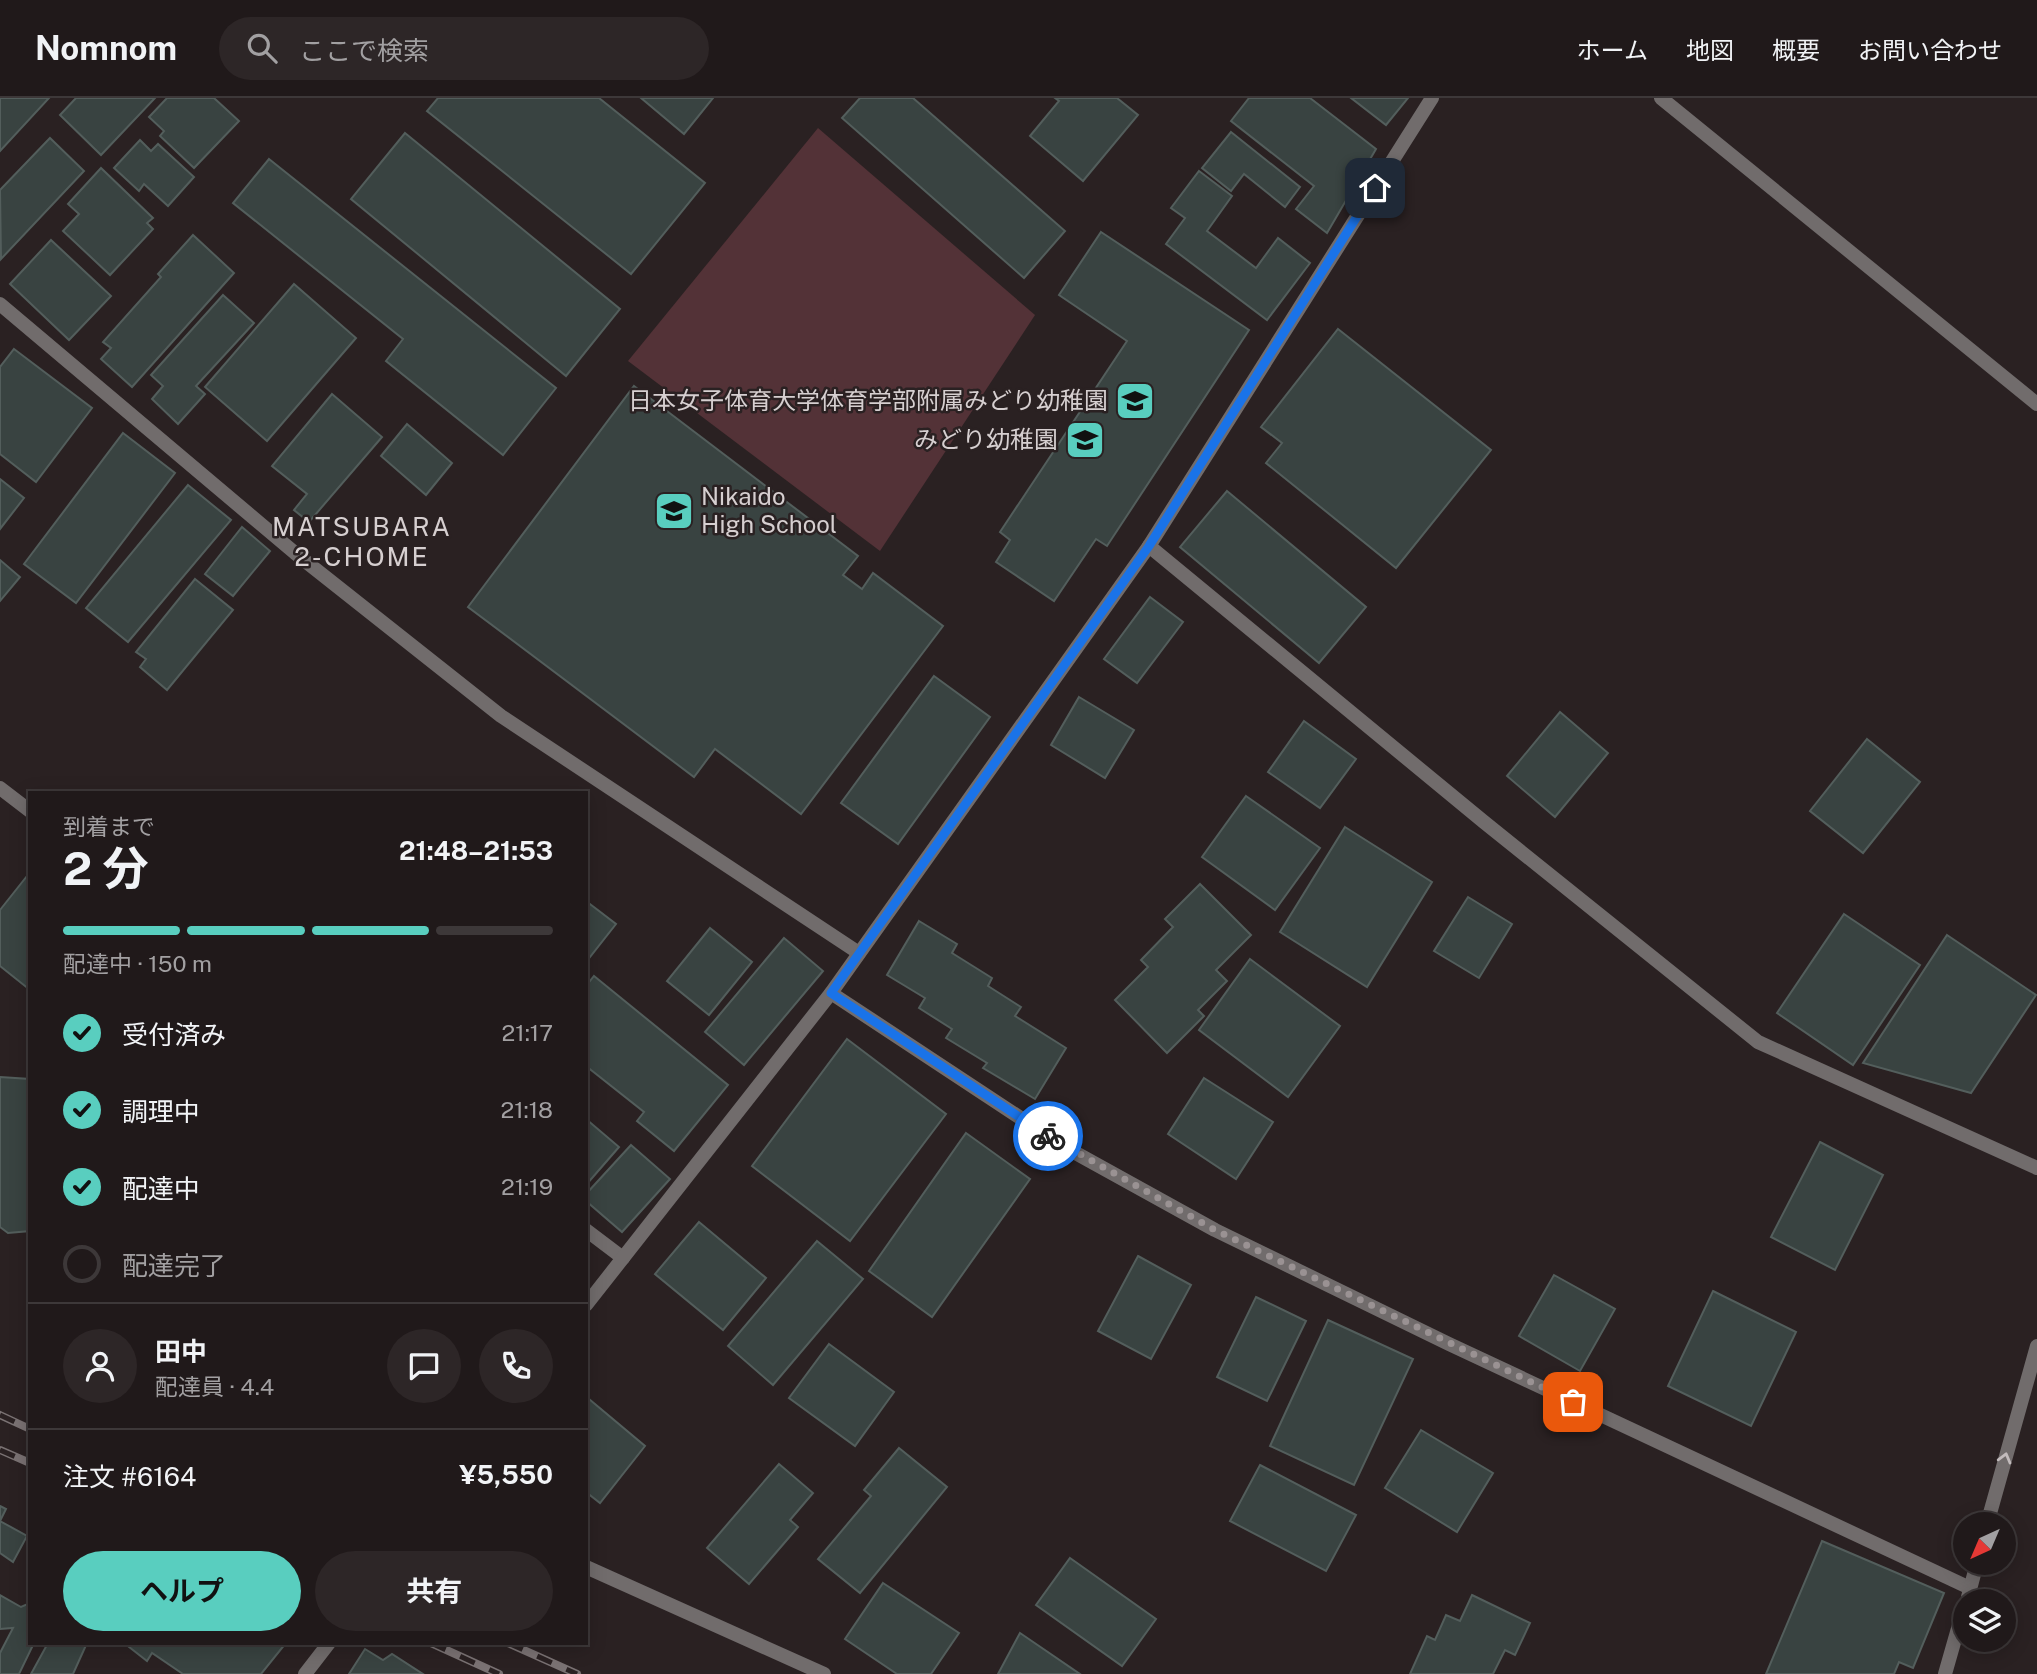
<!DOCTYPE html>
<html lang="ja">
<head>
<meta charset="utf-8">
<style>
	body { margin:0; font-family:"Public Sans","Noto Sans JP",sans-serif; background:#2d2627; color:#f1f3f6; height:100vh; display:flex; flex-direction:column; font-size:26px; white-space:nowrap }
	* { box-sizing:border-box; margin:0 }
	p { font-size:23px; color:#a2a0a2 }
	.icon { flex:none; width:38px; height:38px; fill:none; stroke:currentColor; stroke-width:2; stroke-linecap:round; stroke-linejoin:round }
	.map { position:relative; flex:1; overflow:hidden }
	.side { position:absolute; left:28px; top:693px; width:560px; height:854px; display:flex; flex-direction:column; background:#20191a; border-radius:0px; box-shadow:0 4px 18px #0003,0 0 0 2px #3d3839 }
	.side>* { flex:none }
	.needle { width:46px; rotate:224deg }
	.buttons { position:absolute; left:1953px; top:1414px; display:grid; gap:14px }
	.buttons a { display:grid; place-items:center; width:63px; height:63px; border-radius:50%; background:#20191a; box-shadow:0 4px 18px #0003,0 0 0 2px #3d3839; font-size:35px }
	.pin { position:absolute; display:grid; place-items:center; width:60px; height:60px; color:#fff; margin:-30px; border-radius:14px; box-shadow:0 4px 10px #0006 }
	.courier { position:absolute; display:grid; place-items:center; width:70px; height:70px; margin:-35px; border:5px solid #1a73e8; border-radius:50%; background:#fff; color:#222; box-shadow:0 2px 9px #0007 }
	.headline em { font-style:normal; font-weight:700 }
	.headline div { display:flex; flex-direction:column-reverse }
	.headline { display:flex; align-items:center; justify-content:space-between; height:119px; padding:0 35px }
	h1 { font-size:46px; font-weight:700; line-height:52px }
	.bar { display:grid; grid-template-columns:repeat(4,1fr); gap:10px 7px; align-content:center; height:84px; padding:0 35px }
	.bar i { height:9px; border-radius:5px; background:#3d3839 }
	.bar .selected { background:#59cebf }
	.bar p { grid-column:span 4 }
	.line { display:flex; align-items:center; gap:18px; padding:0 35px; border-top:2px solid #3d3839 }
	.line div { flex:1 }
	.round { display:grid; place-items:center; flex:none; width:74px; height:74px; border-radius:37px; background:#2d2627 }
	ol { padding:0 35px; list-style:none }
	li { display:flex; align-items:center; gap:21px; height:77px }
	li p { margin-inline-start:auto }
	li .icon { padding:7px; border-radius:50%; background:#59cebf; color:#111; stroke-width:4 }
	li:last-child { color:#a2a0a2 }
	li i { width:38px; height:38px; border:4px solid #3d3839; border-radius:50% }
	.cta { display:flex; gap:14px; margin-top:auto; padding:14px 35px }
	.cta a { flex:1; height:80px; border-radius:42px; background:#59cebf; color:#111; font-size:28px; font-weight:700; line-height:80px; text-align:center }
	.cta a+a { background:#2d2627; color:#f1f3f6 }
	header { display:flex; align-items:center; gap:42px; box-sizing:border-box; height:98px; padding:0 35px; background:#20191a; border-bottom:2px solid #3d3839 }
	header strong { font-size:33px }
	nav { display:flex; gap:38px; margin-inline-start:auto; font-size:24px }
	.search { width:490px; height:63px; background:#2d2627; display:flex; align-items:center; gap:18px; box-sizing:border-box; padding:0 24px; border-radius:38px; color:#a2a0a2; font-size:26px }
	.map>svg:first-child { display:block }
	.green { fill:#533237 }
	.building { fill:#394341; stroke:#535e5c; stroke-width:2 }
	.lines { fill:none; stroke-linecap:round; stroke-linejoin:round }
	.street { stroke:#716c6c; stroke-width:14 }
	.rail-casing { stroke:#7a7273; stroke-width:8 }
	.rail { stroke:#2a2122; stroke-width:5; stroke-dasharray:16; stroke-linecap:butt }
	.oneway { stroke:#c2bbbc }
	.done { stroke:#9a9293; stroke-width:7; stroke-dasharray:0 12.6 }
	.route { stroke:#1a73e8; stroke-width:9 }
	.labels { text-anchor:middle; stroke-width:5; stroke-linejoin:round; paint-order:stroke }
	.poi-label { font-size:24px; fill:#d6cfd0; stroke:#2a2122; text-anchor:end }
	.neighbourhood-label { font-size:26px; letter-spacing:2px; fill:#d6cfd0; stroke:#2a2122 }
</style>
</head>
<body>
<header>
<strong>Nomnom</strong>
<div class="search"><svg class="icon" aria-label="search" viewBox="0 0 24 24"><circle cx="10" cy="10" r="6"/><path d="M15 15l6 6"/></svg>ここで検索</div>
<nav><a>ホーム</a><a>地図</a><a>概要</a><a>お問い合わせ</a></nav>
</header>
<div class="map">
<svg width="2037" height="1576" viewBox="0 0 2037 1576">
	<rect width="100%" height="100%" fill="#2a2122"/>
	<path class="green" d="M 818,30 L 1035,217 L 880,453 L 628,263 Z"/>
	<g class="building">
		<path d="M 0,0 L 49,0 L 0,53 Z"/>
		<path d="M 76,0 L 155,0 L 101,57 L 60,17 Z"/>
		<path d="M 167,0 L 214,0 L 239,23 L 194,70 L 160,38 L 164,33 L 149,19 Z"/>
		<path d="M 438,0 L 599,0 L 705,85 L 631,176 L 427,13 Z"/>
		<path d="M 641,0 L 713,0 L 684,36 Z"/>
		<path d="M 860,0 L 913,0 L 1065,133 L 1024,180 L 842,20 Z"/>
		<path d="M 1055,0 L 1117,0 L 1138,17 L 1083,83 L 1030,38 L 1059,3 Z"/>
		<path d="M 1249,0 L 1310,0 L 1376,51 L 1327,135 L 1296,111 L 1314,88 L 1231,23 Z"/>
		<path d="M 1351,0 L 1408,0 L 1386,27 Z"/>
		<path d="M 1231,34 L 1300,89 L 1285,109 L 1244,76 L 1231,93 L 1202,70 Z"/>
		<path d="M 405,35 L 620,211 L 566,278 L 351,101 Z"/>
		<path d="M 50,40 L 84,73 L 1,161 L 0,92 Z"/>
		<path d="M 140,42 L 151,53 L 158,46 L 194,79 L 168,108 L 144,86 L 139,93 L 114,70 Z"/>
		<path d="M 269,61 L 556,290 L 503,357 L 386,263 L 403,241 L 233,105 Z"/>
		<path d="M 101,70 L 153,120 L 147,125 L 153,131 L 110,177 L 63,133 L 79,116 L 68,106 Z"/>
		<path d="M 1199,73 L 1232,98 L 1207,133 L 1256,170 L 1278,140 L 1310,165 L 1267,222 L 1166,146 L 1185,120 L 1171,110 Z"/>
		<path d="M 1101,134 L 1249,232 L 1107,448 L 1096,441 L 1054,503 L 996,464 L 1010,442 L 1000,434 L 1127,243 L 1059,197 Z"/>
		<path d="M 193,137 L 234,175 L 132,289 L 101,261 L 111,250 L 103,244 L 161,179 L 158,176 Z"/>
		<path d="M 51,142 L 111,198 L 69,242 L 10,186 Z"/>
		<path d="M 294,186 L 356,240 L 267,343 L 205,289 Z"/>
		<path d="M 223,197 L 254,225 L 196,288 L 205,296 L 178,326 L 152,301 L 163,288 L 151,277 Z"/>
		<path d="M 1338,231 L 1491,352 L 1396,470 L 1266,365 L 1282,345 L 1261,329 Z"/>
		<path d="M 14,251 L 92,310 L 36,384 L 0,356 L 0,269 Z"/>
		<path d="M 634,288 L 858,458 L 843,477 L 862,491 L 873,475 L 943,528 L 801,716 L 715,651 L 694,679 L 468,509 Z"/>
		<path d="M 332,296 L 382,339 L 309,424 L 294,412 L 307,396 L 272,368 Z"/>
		<path d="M 407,326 L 452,365 L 426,397 L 381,358 Z"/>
		<path d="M 123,335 L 175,375 L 76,505 L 24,466 Z"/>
		<path d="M 0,381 L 24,400 L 0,431 Z"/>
		<path d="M 188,387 L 231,422 L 128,544 L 86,510 Z"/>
		<path d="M 1227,393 L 1366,509 L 1319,565 L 1180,449 Z"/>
		<path d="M 242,429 L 270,453 L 233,498 L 205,476 Z"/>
		<path d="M 0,462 L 20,479 L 0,503 Z"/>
		<path d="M 195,481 L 233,512 L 167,592 L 140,569 L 146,561 L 136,554 Z"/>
		<path d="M 1150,499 L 1183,524 L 1137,585 L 1104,561 Z"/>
		<path d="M 934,578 L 990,619 L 898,746 L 841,705 Z"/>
		<path d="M 1079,599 L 1134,632 L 1105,680 L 1051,647 Z"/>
		<path d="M 1560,614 L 1608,655 L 1555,719 L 1507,678 Z"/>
		<path d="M 1304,623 L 1356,661 L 1320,710 L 1268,674 Z"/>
		<path d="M 1867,641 L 1920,684 L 1863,755 L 1810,713 Z"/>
		<path d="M 1246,698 L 1320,750 L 1275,812 L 1202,759 Z"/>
		<path d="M 1345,729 L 1432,784 L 1367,889 L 1280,834 Z"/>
		<path d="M 27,778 L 30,780 L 30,892 L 0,868 L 0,812 Z"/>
		<path d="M 1200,786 L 1251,837 L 1216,872 L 1227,883 L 1198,912 L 1204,918 L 1167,955 L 1115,902 L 1148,869 L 1141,862 L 1173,829 L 1165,821 Z"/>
		<path d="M 1468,799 L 1512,826 L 1479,880 L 1434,853 Z"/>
		<path d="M 586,803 L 616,826 L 586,864 Z"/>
		<path d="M 1844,816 L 1920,867 L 1853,967 L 1777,915 Z"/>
		<path d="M 919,823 L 957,846 L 952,855 L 992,880 L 988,888 L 1021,909 L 1015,918 L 1066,950 L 1035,1001 L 983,970 L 987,965 L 946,940 L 952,931 L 919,910 L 925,900 L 887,877 Z"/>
		<path d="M 710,830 L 752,864 L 709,917 L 667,883 Z"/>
		<path d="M 1947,837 L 2036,897 L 1971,995 L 1863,965 Z"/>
		<path d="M 784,840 L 823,873 L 744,967 L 705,934 Z"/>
		<path d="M 1250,861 L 1340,928 L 1288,999 L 1199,932 Z"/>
		<path d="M 594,878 L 728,987 L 674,1053 L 637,1023 L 644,1014 L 586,968 L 586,888 Z"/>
		<path d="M 847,941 L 946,1016 L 850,1143 L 752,1068 Z"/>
		<path d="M 0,979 L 30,981 L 30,1133 L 8,1135 L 0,1129 Z"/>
		<path d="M 1204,980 L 1273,1024 L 1236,1081 L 1168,1036 Z"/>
		<path d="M 586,1021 L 619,1049 L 586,1087 Z"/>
		<path d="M 966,1035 L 1030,1081 L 932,1219 L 869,1173 Z"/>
		<path d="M 1820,1044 L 1883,1077 L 1835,1172 L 1771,1139 Z"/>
		<path d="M 631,1047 L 670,1081 L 622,1134 L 586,1103 L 586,1096 Z"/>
		<path d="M 699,1124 L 766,1180 L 723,1232 L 655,1176 Z"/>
		<path d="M 817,1143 L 863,1181 L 773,1287 L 728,1248 Z"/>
		<path d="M 1138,1158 L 1191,1187 L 1151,1261 L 1098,1233 Z"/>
		<path d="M 1554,1177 L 1615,1211 L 1580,1273 L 1519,1238 Z"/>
		<path d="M 1713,1193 L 1796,1234 L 1751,1328 L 1668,1288 Z"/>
		<path d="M 1256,1199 L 1306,1223 L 1267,1303 L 1217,1279 Z"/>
		<path d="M 1328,1222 L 1413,1261 L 1354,1387 L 1270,1348 Z"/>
		<path d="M 829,1246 L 894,1294 L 855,1348 L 789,1300 Z"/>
		<path d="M 589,1301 L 645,1348 L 600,1405 L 586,1394 L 586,1304 Z"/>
		<path d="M 1421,1332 L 1493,1375 L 1457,1434 L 1385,1390 Z"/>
		<path d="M 899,1350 L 947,1389 L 860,1495 L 818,1461 L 871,1398 L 864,1392 Z"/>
		<path d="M 779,1366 L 813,1395 L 790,1422 L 798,1429 L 749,1486 L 707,1450 Z"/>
		<path d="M 1260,1367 L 1356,1417 L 1326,1473 L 1230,1423 Z"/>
		<path d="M 0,1408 L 6,1411 L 0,1423 L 27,1438 L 13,1464 L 0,1455 Z"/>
		<path d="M 1822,1443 L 1944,1495 L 1913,1570 L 1899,1564 L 1894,1576 L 1766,1576 Z"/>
		<path d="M 1070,1460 L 1156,1521 L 1122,1568 L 1036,1507 Z"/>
		<path d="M 883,1485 L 959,1535 L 931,1576 L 897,1576 L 845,1541 Z"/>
		<path d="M 0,1497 L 21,1509 L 30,1505 L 30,1545 L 34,1545 L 19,1576 L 0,1576 L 0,1555 L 13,1530 L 0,1531 Z"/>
		<path d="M 1472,1497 L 1530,1525 L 1515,1557 L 1505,1552 L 1493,1576 L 1410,1576 L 1427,1538 L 1435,1542 L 1446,1517 L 1460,1523 Z"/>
		<path d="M 1020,1535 L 1080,1576 L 998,1576 Z"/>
		<path d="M 48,1545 L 87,1545 L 73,1576 L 31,1576 Z"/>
		<path d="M 124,1545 L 286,1545 L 261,1576 L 183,1576 L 152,1555 L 147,1563 Z"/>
		<path d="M 365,1551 L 383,1562 L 392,1556 L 423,1576 L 349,1576 Z"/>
	</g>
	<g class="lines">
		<g class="street">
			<path d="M 1661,0 L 2037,306"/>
			<path d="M 0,206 L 295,455 L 501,618 L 859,855"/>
			<path d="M 1149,448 L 1484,724 L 1758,944 L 2037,1070"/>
			<path d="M 0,690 L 30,713"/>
			<path d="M 831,895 L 1063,1048 L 1215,1132 L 1449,1246 L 1970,1490"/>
			<path d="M 586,1132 L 623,1160"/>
			<path d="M 586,1207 L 831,895 L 1149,448 L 1432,0"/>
			<path d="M 1987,1426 L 2037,1248"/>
			<path d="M 586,1469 L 824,1576"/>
			<path d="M 1968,1499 L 1977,1465"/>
			<path d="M 305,1576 L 329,1545"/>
			<path d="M 1945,1576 L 1965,1506"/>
		</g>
		<g class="rail-casing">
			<g id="rail">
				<path d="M 0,1317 L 30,1331"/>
				<path d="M 0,1352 L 30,1365"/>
				<path d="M 431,1545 L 499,1576"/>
				<path d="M 508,1545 L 577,1576"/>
			</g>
		</g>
		<use href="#rail" class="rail"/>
	</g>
	<defs><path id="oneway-chevron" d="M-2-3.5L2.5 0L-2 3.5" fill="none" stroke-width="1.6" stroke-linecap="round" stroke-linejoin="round" transform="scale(1.75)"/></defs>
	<use class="oneway" href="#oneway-chevron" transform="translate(2005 1360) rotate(-75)"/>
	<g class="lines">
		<path class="done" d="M 1048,1038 L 1215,1132 L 1573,1304"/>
		<path class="route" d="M 1048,1038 L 831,895 L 1149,448 L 1375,90"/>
	</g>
	<defs>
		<g id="school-square" transform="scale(2.0125)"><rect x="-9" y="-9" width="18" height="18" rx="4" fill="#59cebf" stroke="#2a2122"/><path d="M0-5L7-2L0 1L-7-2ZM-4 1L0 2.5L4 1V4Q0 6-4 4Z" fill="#111"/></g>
	</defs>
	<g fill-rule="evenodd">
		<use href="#school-square" x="1135" y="303"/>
		<use href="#school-square" x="1085" y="342"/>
		<use href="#school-square" x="674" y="413"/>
	</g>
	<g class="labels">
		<g class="poi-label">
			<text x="1108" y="311">日本女子体育大学体育学部附属みどり幼稚園</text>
			<text x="1058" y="350">みどり幼稚園</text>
			<text x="701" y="407" text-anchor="start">Nikaido<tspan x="701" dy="28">High School</tspan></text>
		</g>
		<g class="neighbourhood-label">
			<text x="362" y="438">MATSUBARA<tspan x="362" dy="30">2-CHOME</tspan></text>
		</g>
	</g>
</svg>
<div class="buttons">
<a><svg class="needle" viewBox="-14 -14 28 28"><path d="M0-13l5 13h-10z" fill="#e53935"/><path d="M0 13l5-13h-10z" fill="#a2a0a2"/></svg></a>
<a><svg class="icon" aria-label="layers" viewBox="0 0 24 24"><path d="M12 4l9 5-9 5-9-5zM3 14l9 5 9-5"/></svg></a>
</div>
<div class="pin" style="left:1573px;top:1304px;background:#ea580c"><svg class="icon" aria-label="bag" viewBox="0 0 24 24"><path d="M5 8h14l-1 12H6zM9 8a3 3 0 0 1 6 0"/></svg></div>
<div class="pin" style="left:1375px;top:90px;background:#1f2937"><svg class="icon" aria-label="home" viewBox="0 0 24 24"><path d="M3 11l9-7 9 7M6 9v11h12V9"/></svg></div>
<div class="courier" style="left:1048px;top:1038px"><svg class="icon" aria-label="bike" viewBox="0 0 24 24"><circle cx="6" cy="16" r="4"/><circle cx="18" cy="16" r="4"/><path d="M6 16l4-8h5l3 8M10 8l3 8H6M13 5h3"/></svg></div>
<section class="side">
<div class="headline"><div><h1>2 分</h1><p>到着まで</p></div><em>21:48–21:53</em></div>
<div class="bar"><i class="selected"></i><i class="selected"></i><i class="selected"></i><i></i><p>配達中 · 150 m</p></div>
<ol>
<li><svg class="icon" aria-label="check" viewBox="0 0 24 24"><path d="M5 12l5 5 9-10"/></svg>受付済み<p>21:17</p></li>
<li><svg class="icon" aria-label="check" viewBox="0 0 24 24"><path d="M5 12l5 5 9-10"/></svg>調理中<p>21:18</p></li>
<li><svg class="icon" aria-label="check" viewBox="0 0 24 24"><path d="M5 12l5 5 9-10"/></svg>配達中<p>21:19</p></li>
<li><i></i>配達完了</li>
</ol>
<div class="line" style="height:126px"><a class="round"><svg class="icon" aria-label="person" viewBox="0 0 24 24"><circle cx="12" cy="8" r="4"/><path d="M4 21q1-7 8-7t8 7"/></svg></a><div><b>田中</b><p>配達員 · 4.4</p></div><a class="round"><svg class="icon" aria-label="chat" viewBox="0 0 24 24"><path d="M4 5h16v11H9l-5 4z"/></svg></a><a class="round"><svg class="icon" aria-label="phone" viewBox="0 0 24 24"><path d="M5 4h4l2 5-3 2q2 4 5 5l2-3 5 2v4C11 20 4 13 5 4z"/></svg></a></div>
<div class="line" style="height:91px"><div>注文 #6164</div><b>¥5,550</b></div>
<div class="cta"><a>ヘルプ</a><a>共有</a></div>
</section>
</div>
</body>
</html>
